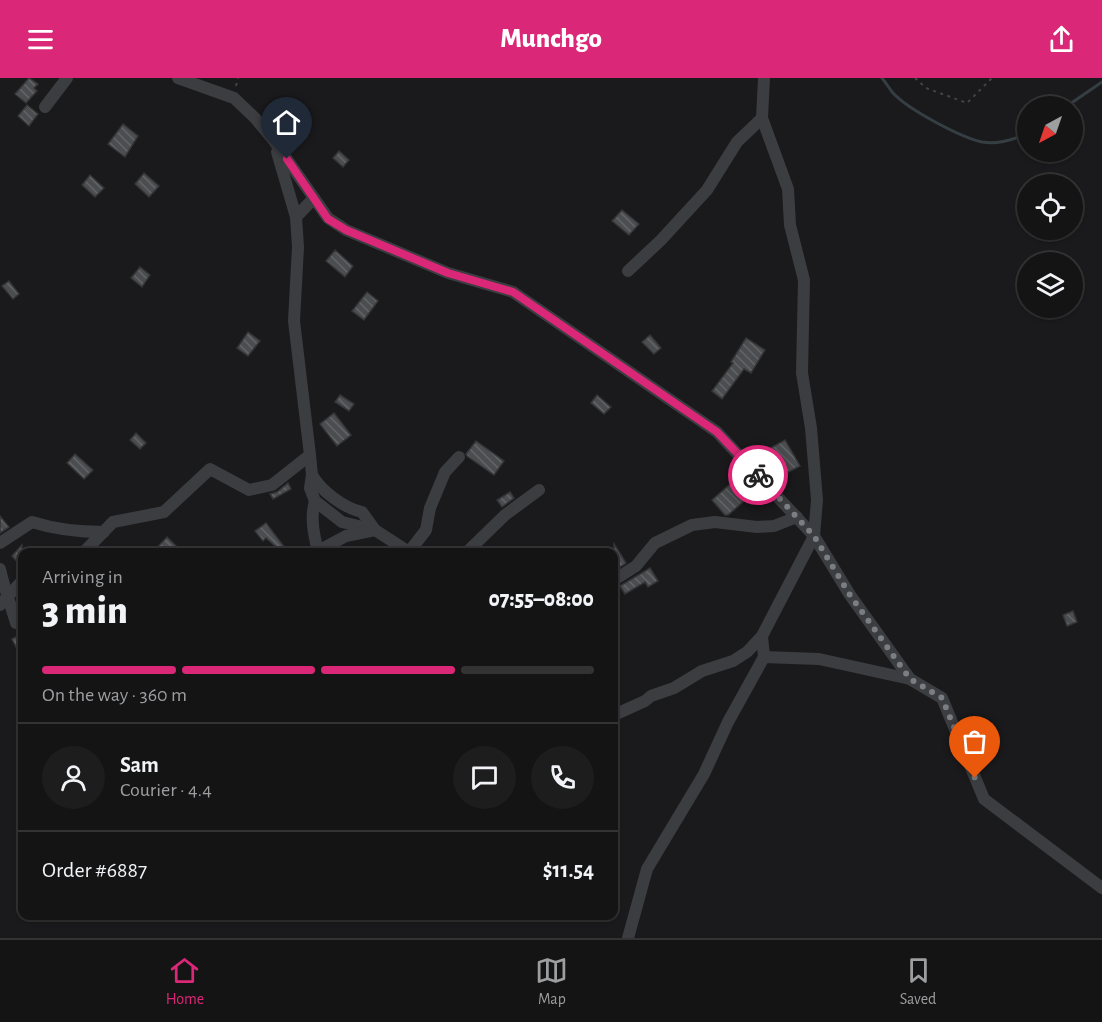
<!DOCTYPE html>
<html lang="en">
<head>
<meta charset="utf-8">
<style>
	body { margin:0; font-family:"Alegreya Sans",sans-serif; background:#1d1d1e; color:#f1f3f6; height:100vh; display:flex; flex-direction:column; font-size:22px; white-space:nowrap }
	* { box-sizing:border-box; margin:0 }
	p { font-size:20px; color:#9d9ea0 }
	.icon { flex:none; width:33px; height:33px; fill:none; stroke:currentColor; stroke-width:2; stroke-linecap:round; stroke-linejoin:round }
	.map { position:relative; flex:1; overflow:hidden }
	.details { position:absolute; left:18px; top:470px; width:600px; height:372px; display:flex; flex-direction:column; background:#141415; border-radius:12px; box-shadow:0 2px 4px #0004,0 0 0 2px #333334 }
	.details>* { flex:none }
	.needle { width:39px; rotate:220deg }
	.buttons { position:absolute; left:1017px; top:18px; display:grid; gap:12px }
	.buttons a { display:grid; place-items:center; width:66px; height:66px; border-radius:50%; background:#141415; box-shadow:0 2px 4px #0004,0 0 0 2px #333334; font-size:30px }
	.pin { position:absolute; display:grid; place-items:center; width:51px; height:51px; color:#fff; margin:-62px -26px; border-radius:50% 50% 50% 0; rotate:-45deg; box-shadow:0 0 6px #0007 }
	.pin .icon { rotate:45deg }
	.courier { position:absolute; display:grid; place-items:center; width:60px; height:60px; margin:-30px; border:4px solid #db2777; border-radius:50%; background:#fff; color:#222; box-shadow:0 2px 8px #0007 }
	.headline em { font-style:normal; font-weight:800 }
	.headline div { display:flex; flex-direction:column-reverse }
	.headline { display:flex; align-items:center; justify-content:space-between; height:102px; padding:0 24px }
	h1 { font-size:39px; font-weight:800; line-height:45px }
	.bar { display:grid; grid-template-columns:repeat(4,1fr); gap:9px 6px; align-content:center; height:72px; padding:0 24px }
	.bar i { height:8px; border-radius:4px; background:#333334 }
	.bar .current { background:#db2777 }
	.bar p { grid-column:span 4 }
	.line { display:flex; align-items:center; gap:15px; padding:0 24px; border-top:2px solid #333334 }
	.line div { flex:1 }
	.round { display:grid; place-items:center; flex:none; width:63px; height:63px; border-radius:32px; background:#1d1d1e }
	header { display:flex; justify-content:space-between; align-items:center; height:78px; padding:0 24px; background:#db2777; color:#fff; font-size:27px; font-weight:800 }
	.tab-bar { display:flex; justify-content:space-around; align-items:center; height:84px; border-top:2px solid #333334; background:#141415; font-size:16px; color:#9d9ea0 }
	.tab-bar a { display:grid; justify-items:center; gap:3px }
	.tab-bar .current { color:#db2777 }
	.map>svg:first-child { display:block }
	.lines { fill:none; stroke-linecap:round; stroke-linejoin:round }
	.stream { stroke:#353f43; stroke-width:3 }
	.building { fill:url(#building-back-hatch); stroke:#343537; stroke-width:1.5 }
	.path { stroke:#414447; stroke-width:2; stroke-dasharray:3 4.5; stroke-linecap:butt }
	.street { stroke:#3b3d40; stroke-width:12 }
	.done { stroke:#7a7e83; stroke-width:6; stroke-dasharray:0 10.8 }
	.route { stroke:#db2777; stroke-width:8 }
</style>
</head>
<body>
<header><svg class="icon" aria-label="menu" viewBox="0 0 24 24"><path d="M4 6h16M4 12h16M4 18h16"/></svg>Munchgo<svg class="icon" aria-label="share" viewBox="0 0 24 24"><path d="M12 15V3M7 8l5-5 5 5M5 13v7h14v-7"/></svg></header>
<div class="map">
<svg width="1102" height="860" viewBox="0 0 1102 860">
	<defs>
		<pattern id="building-back-hatch" width="6" height="6" patternUnits="userSpaceOnUse" patternTransform="scale(1.5)"><rect width="6" height="6" fill="#4c4d50"/><path d="M-1 5l2 2M0 0l6 6M5-1l2 2" fill="none" stroke="#636467"/></pattern>
	</defs>
	<rect width="100%" height="100%" fill="#1a1a1c"/>
	<g class="lines">
		<g class="stream">
			<path d="M 882,0 C 886,5 889,10 893,15 C 909,32 960,59 982,64 C 998,67 1013,61 1028,56"/>
			<path d="M 1067,28 L 1102,4"/>
		</g>
	</g>
	<g class="building">
		<path d="M 29,0 L 38,6 L 34,10 L 37,13 L 26,25 L 15,16 Z"/>
		<path d="M 27,27 L 38,36 L 29,48 L 18,38 Z"/>
		<path d="M 123,46 L 138,58 L 125,79 L 108,66 Z"/>
		<path d="M 339,73 L 349,82 L 343,89 L 333,80 Z"/>
		<path d="M 144,95 L 159,108 L 149,119 L 135,106 Z"/>
		<path d="M 90,97 L 104,110 L 95,119 L 82,107 Z"/>
		<path d="M 622,132 L 639,146 L 629,157 L 612,143 Z"/>
		<path d="M 335,172 L 353,188 L 345,199 L 326,183 Z"/>
		<path d="M 140,189 L 150,197 L 142,209 L 131,200 Z"/>
		<path d="M 9,203 L 19,216 L 13,221 L 2,208 Z"/>
		<path d="M 367,214 L 378,223 L 364,242 L 352,233 Z"/>
		<path d="M 248,254 L 260,263 L 248,278 L 237,270 Z"/>
		<path d="M 650,257 L 661,270 L 654,276 L 642,264 Z"/>
		<path d="M 746,260 L 765,272 L 751,295 L 744,291 L 722,321 L 712,313 L 733,285 L 731,284 Z"/>
		<path d="M 340,317 L 354,326 L 349,333 L 335,324 Z"/>
		<path d="M 597,317 L 611,329 L 604,336 L 591,325 Z"/>
		<path d="M 334,335 L 351,357 L 337,368 L 320,346 Z"/>
		<path d="M 136,355 L 146,365 L 140,371 L 130,362 Z"/>
		<path d="M 785,362 L 800,388 L 779,399 L 765,373 Z"/>
		<path d="M 476,363 L 504,383 L 494,397 L 467,378 L 466,376 Z"/>
		<path d="M 75,376 L 93,392 L 84,401 L 67,385 Z"/>
		<path d="M 736,401 L 751,417 L 728,437 L 725,437 L 712,422 Z"/>
		<path d="M 288,405 L 291,411 L 273,421 L 270,416 L 277,414 Z"/>
		<path d="M 510,414 L 514,420 L 502,429 L 497,422 Z"/>
		<path d="M 0,438 L 9,449 L 0,455 Z"/>
		<path d="M 266,445 L 285,470 L 282,474 L 266,460 L 263,463 L 255,453 Z"/>
		<path d="M 167,459 L 177,469 L 172,474 L 153,474 Z"/>
		<path d="M 614,466 L 626,485 L 614,493 Z"/>
		<path d="M 22,467 L 22,489 L 12,478 Z"/>
		<path d="M 650,490 L 658,503 L 648,509 L 645,504 L 625,516 L 620,508 Z"/>
		<path d="M 1073,533 L 1077,544 L 1067,548 L 1063,537 Z"/>
		<path d="M 22,556 L 22,581 L 12,561 Z"/>
	</g>
	<g class="lines">
		<g class="path">
			<path d="M 915,0 L 926,10 L 967,25 L 992,0"/>
			<path d="M 236,8 L 238,0"/>
		</g>
		<g class="street">
			<path d="M 178,0 L 234,20 L 255,40 L 274,63 L 328,140 L 346,152 L 448,195 L 513,214 L 717,354 L 814,458 L 850,517 L 910,601 L 942,620 L 984,721 L 1102,810"/>
			<path d="M 45,29 L 67,0"/>
			<path d="M 277,74 L 296,139"/>
			<path d="M 628,193 L 661,162 L 707,112 L 737,64 L 762,40"/>
			<path d="M 310,377 L 312,397 L 310,410 L 315,423 L 342,444 L 375,452 L 409,474"/>
			<path d="M 312,397 C 321,413 344,430 362,434 L 375,452 L 346,458 L 318,473"/>
			<path d="M 315,423 C 310,440 314,457 318,474"/>
			<path d="M 0,465 L 32,444 C 57,452 78,454 104,454"/>
			<path d="M 84,474 L 113,444 L 164,434 L 210,391 L 249,412 L 272,407 L 310,377 L 294,243 L 298,169 L 296,139 L 314,120"/>
			<path d="M 409,474 L 426,452 L 430,430 L 445,394 L 459,379"/>
			<path d="M 467,474 L 505,437 L 539,412"/>
			<path d="M 0,491 C 4,510 11,527 16,545"/>
			<path d="M 614,502 L 636,488 L 655,465 L 692,447 L 715,444 L 757,449 L 774,448 L 797,439"/>
			<path d="M 0,527 L 22,503"/>
			<path d="M 764,579 L 762,558 L 814,458 L 817,422 L 811,350 L 802,295 L 804,202 L 790,147 L 788,111 L 762,40 L 764,0"/>
			<path d="M 614,637 L 645,623 L 651,618 L 674,610 L 702,593 L 733,583 L 747,574 L 762,558"/>
			<path d="M 628,860 L 647,791 L 704,696 L 728,644 L 764,579 L 819,581 L 910,601"/>
		</g>
	</g>
	<g class="lines">
		<path class="done" d="M 758,397 L 814,458 L 850,517 L 910,601 L 942,620 L 975,700"/>
		<path class="route" d="M 287,81 L 328,141 L 346,152 L 448,195 L 513,214 L 717,354 L 758,397"/>
	</g>
</svg>
<div class="buttons">
<a><svg class="needle" viewBox="-14 -14 28 28"><path d="M0-13l5 13h-10z" fill="#e53935"/><path d="M0 13l5-13h-10z" fill="#9d9ea0"/></svg></a>
<a><svg class="icon" aria-label="locate" viewBox="0 0 24 24"><circle cx="12" cy="12" r="6"/><path d="M12 2v4M12 18v4M2 12h4M18 12h4"/></svg></a>
<a><svg class="icon" aria-label="layers" viewBox="0 0 24 24"><path d="M12 4l9 5-9 5-9-5zM3 14l9 5 9-5"/></svg></a>
</div>
<div class="pin" style="left:975px;top:700px;background:#ea580c"><svg class="icon" aria-label="bag" viewBox="0 0 24 24"><path d="M5 8h14l-1 12H6zM9 8a3 3 0 0 1 6 0"/></svg></div>
<div class="pin" style="left:287px;top:81px;background:#1f2937"><svg class="icon" aria-label="home" viewBox="0 0 24 24"><path d="M3 11l9-7 9 7M6 9v11h12V9"/></svg></div>
<div class="courier" style="left:758px;top:397px"><svg class="icon" aria-label="bike" viewBox="0 0 24 24"><circle cx="6" cy="16" r="4"/><circle cx="18" cy="16" r="4"/><path d="M6 16l4-8h5l3 8M10 8l3 8H6M13 5h3"/></svg></div>
<section class="details">
<div class="headline"><div><h1>3 min</h1><p>Arriving in</p></div><em>07:55–08:00</em></div>
<div class="bar"><i class="current"></i><i class="current"></i><i class="current"></i><i></i><p>On the way · 360 m</p></div>
<div class="line" style="height:108px"><a class="round"><svg class="icon" aria-label="person" viewBox="0 0 24 24"><circle cx="12" cy="8" r="4"/><path d="M4 21q1-7 8-7t8 7"/></svg></a><div><b>Sam</b><p>Courier · 4.4</p></div><a class="round"><svg class="icon" aria-label="chat" viewBox="0 0 24 24"><path d="M4 5h16v11H9l-5 4z"/></svg></a><a class="round"><svg class="icon" aria-label="phone" viewBox="0 0 24 24"><path d="M5 4h4l2 5-3 2q2 4 5 5l2-3 5 2v4C11 20 4 13 5 4z"/></svg></a></div>
<div class="line" style="height:78px"><div>Order #6887</div><b>$11.54</b></div>
</section>
</div>
<nav class="tab-bar">
<a class="current"><svg class="icon" aria-label="home" viewBox="0 0 24 24"><path d="M3 11l9-7 9 7M6 9v11h12V9"/></svg>Home</a>
<a><svg class="icon" aria-label="map" viewBox="0 0 24 24"><path d="M3 6l6-2 6 2 6-2v14l-6 2-6-2-6 2zM9 4v14M15 6v14"/></svg>Map</a>
<a><svg class="icon" aria-label="saved" viewBox="0 0 24 24"><path d="M7 4h10v16l-5-4-5 4z"/></svg>Saved</a>
</nav>
</body>
</html>
